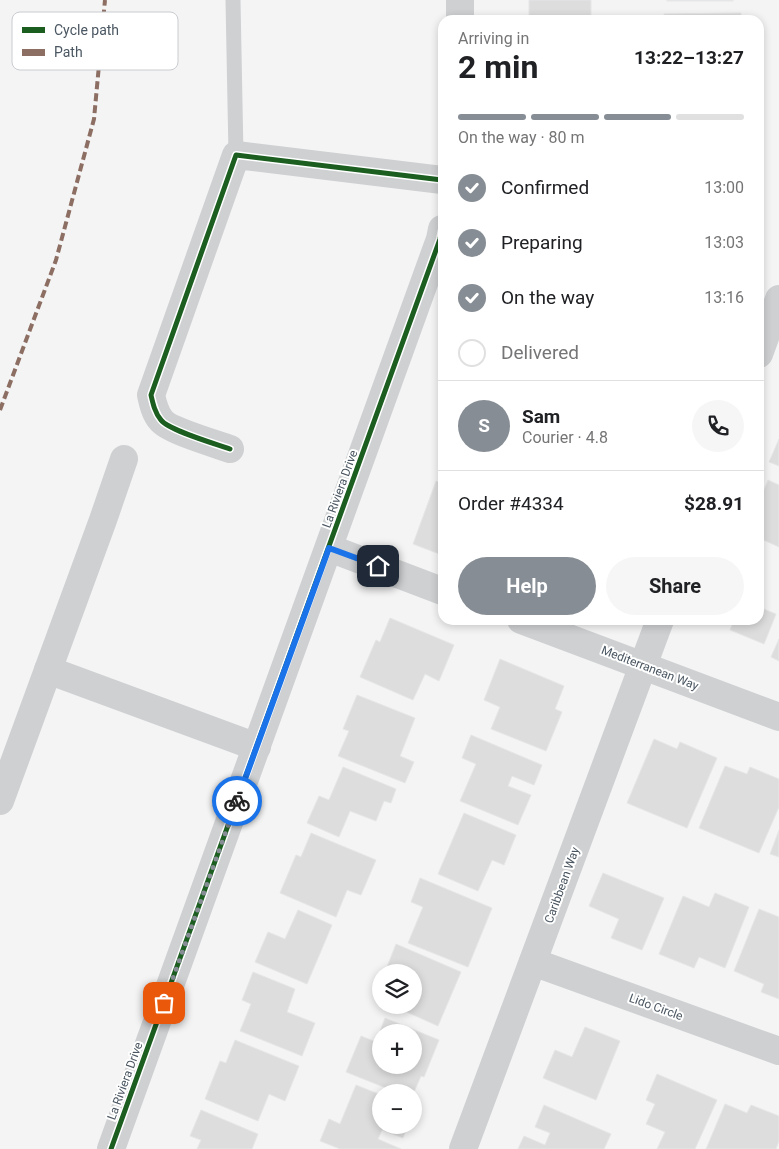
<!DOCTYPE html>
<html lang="en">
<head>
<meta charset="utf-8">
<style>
	body { margin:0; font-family:Roboto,sans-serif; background:#f6f6f6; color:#202124; height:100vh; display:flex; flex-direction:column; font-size:19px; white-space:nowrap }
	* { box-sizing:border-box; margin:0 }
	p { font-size:16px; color:#757577 }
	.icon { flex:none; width:28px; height:28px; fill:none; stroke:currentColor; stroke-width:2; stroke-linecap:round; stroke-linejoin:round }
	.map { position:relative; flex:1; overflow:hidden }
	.panel { position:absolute; left:438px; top:15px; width:326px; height:610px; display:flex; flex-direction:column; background:#fff; border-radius:15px; box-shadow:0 2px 8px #0003 }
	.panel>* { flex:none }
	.tools { position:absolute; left:372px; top:964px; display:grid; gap:10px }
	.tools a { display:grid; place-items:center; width:50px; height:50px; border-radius:50%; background:#fff; box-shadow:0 2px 8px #0003; font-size:25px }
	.pin { position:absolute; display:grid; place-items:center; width:42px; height:42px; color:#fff; margin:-21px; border-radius:10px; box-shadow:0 2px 8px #0006 }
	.courier { position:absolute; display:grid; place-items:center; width:50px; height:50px; margin:-25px; border:4px solid #1a73e8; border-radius:50%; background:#fff; color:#222; box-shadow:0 1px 6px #0007 }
	.headline em { font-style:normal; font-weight:700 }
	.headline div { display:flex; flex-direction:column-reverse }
	.headline { display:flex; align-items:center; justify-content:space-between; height:85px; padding:0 20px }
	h1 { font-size:32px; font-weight:700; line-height:38px }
	.bar { display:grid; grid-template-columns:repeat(4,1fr); gap:8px 5px; align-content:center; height:60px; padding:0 20px }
	.bar i { height:6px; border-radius:4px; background:#e0e0e0 }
	.bar .selected { background:#868d94 }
	.bar p { grid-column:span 4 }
	.line { display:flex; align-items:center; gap:12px; padding:0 20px; border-top:1px solid #e0e0e0 }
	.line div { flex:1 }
	.round { display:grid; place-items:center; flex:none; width:52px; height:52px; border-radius:26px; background:#f6f6f6 }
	ol { padding:0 20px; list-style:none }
	li { display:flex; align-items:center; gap:15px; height:55px }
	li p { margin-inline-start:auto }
	li .icon { padding:5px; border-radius:50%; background:#868d94; color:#fff; stroke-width:4 }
	li:last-child { color:#757577 }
	li i { width:28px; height:28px; border:2px solid #e0e0e0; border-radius:50% }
	.button { display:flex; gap:10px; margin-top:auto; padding:10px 20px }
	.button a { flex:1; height:58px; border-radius:30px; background:#868d94; color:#fff; font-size:20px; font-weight:700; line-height:58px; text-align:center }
	.button a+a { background:#f6f6f6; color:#202124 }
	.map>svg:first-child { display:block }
	.building { fill:#ddddde; stroke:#e5e6e7; fill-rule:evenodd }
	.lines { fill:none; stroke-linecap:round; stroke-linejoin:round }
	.service { stroke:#ced0d2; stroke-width:15 }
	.minor { stroke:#ced0d2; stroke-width:28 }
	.tertiary { stroke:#ced0d2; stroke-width:28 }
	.quiet { stroke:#8d6e63; stroke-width:4; stroke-dasharray:8 4; stroke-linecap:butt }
	.cycleway-casing { stroke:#fff; stroke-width:8 }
	.cycleway { stroke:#1b5e20; stroke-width:5 }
	.done { stroke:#868d94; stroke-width:5; stroke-dasharray:0 9 }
	.route { stroke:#1a73e8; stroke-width:6 }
	.labels { text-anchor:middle; stroke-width:4; stroke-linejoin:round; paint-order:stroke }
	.street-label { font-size:12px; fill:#4a5661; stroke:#fff }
	.key { fill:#fff; stroke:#c9ccd0; stroke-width:1 }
	.key-label { font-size:14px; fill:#4a5661 }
</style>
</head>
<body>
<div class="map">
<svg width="779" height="1149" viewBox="0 0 779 1149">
	<rect width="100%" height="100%" fill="#f4f4f4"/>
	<g class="building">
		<rect x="529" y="0" width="62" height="20"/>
		<rect x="667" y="0" width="66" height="1"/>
		<path d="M 741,13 L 741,20 L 664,20 L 664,14 Z"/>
		<path d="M 779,439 L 779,466 L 769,462 Z"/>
		<path d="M 768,480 L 779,485 L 779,547 L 759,538 L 759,502 Z"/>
		<path d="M 436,481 L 442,483 L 442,555 L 413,544 Z"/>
		<path d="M 759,607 L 776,614 L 764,644 L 730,630 L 734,620 L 759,620 Z"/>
		<path d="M 390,618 L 454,645 L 439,681 L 425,674 L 413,700 L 360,677 L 376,640 L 380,642 Z"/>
		<path d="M 779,639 L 779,661 L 771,657 Z"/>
		<path d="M 500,659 L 564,686 L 555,709 L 562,712 L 546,751 L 491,729 L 500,707 L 484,700 Z"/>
		<path d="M 357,695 L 415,718 L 400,756 L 414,762 L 405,783 L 338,756 L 349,731 L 343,729 Z"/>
		<path d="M 471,735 L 542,765 L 534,785 L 512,776 L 508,786 L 531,795 L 518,825 L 460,801 L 476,764 L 462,758 Z"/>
		<path d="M 654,739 L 677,749 L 680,742 L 717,758 L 687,828 L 627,803 Z"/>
		<path d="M 725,766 L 747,774 L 750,767 L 779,779 L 779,807 L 759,853 L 699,828 Z"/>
		<path d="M 343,767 L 396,789 L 391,803 L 384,801 L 376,821 L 350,811 L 339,837 L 307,823 L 319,796 L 329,800 Z"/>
		<path d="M 464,813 L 516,835 L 504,865 L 492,860 L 478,891 L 438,874 Z"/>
		<path d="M 779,830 L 779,857 L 770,854 Z"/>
		<path d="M 311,833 L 376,860 L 361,895 L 347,890 L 336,917 L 280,893 L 296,855 L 301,857 Z"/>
		<path d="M 603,873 L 664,898 L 642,950 L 611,938 L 619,919 L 589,906 Z"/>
		<path d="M 420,878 L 492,908 L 468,967 L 408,943 L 423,907 L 411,902 Z"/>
		<path d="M 715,893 L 749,907 L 725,968 L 699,957 L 694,968 L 659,954 L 683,896 L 709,907 Z"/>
		<path d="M 759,909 L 779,917 L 779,999 L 761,992 L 764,984 L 734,971 Z"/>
		<path d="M 298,910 L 332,925 L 307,984 L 255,962 L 268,932 L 285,939 Z"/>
		<path d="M 396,944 L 461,972 L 438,1026 L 402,1010 L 404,1005 L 414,1005 L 414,972 L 385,972 Z"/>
		<path d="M 253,972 L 295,989 L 287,1012 L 315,1023 L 302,1056 L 240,1031 L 251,1004 L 242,1000 Z"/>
		<path d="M 385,1018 L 439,1040 L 424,1077 L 421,1076 L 414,1092 L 396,1092 L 346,1072 L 361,1036 L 376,1042 ZM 381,1032 L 414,1032 L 414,1065 L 381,1065 Z"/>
		<path d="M 585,1027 L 620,1041 L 596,1100 L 543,1078 L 555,1050 L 572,1057 Z"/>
		<path d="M 235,1040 L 299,1066 L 285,1101 L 269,1094 L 258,1121 L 205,1099 L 220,1061 L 226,1063 Z"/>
		<path d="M 657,1074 L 717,1100 L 695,1149 L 657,1149 L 665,1132 L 646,1124 L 655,1104 L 646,1100 Z"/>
		<path d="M 356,1085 L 381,1095 L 381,1125 L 408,1125 L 403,1138 L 382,1130 L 378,1139 L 401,1149 L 340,1149 L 320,1141 L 329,1119 L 340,1124 Z"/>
		<path d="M 725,1104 L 747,1113 L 751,1105 L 779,1116 L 779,1141 L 776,1149 L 706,1149 Z"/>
		<path d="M 544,1105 L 611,1134 L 604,1149 L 518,1149 L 524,1136 L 545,1145 L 550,1133 L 535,1127 Z"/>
		<path d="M 201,1110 L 258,1134 L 252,1149 L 197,1149 L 201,1140 L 190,1136 Z"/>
	</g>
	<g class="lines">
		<path class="service" d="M 233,0 L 236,155"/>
		<g class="minor">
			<path d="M 759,354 L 779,299"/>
			<path d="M 230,449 C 216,444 168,430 161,420 C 155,413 153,404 151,395 L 236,155 L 442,180"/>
			<path d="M 329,548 L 442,591"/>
			<path d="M 521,620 L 779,717"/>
			<path d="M 48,670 L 257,747"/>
			<path d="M 0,801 L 103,520 L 124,459"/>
			<path d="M 533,962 L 779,1051"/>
			<path d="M 463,1149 L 660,620"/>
		</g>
		<g class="tertiary">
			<path d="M 460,0 L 460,20"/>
			<path d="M 111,1149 L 440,239 L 442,229"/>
		</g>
		<path class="quiet" d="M 0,410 L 56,260 L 94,119 L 105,0"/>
		<g class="cycleway-casing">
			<g id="cycleway">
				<path d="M 230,449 C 216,444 168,430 161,420 C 155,413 153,404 151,395 L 236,155 L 442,180"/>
				<path d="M 111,1149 L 440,239 L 442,229"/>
			</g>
		</g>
		<use href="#cycleway" class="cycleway"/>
	</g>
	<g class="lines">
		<path class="done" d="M 164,1003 L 237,801"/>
		<path class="route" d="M 237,801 L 329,548 L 378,566"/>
	</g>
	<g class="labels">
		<g class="street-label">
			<text transform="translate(340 489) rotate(-70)" y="4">La Riviera Drive</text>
			<text transform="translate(650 668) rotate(21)" y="4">Mediterranean Way</text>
			<text transform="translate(562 885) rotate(-70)" y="4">Caribbean Way</text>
			<text transform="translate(656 1007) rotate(20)" y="4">Lido Circle</text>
			<text transform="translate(125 1081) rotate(-70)" y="4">La Riviera Drive</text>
		</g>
	</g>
	<rect x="12" y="12" width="166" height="58" rx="8" class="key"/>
	<rect x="22" y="27" width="23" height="6" fill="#1b5e20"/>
	<rect x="22" y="49" width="23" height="7" fill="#8d6e63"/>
	<g class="key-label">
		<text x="54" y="35">Cycle path</text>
		<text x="54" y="57">Path</text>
	</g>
</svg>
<div class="tools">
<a><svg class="icon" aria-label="layers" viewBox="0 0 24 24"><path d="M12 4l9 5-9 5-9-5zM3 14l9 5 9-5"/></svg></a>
<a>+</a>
<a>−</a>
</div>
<div class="pin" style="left:164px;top:1003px;background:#ea580c"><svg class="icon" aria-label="bag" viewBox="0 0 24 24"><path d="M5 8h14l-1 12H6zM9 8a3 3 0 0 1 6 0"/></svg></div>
<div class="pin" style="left:378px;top:566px;background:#1f2937"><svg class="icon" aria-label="home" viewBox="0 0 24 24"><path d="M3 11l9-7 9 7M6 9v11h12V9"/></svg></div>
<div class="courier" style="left:237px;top:801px"><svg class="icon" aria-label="bike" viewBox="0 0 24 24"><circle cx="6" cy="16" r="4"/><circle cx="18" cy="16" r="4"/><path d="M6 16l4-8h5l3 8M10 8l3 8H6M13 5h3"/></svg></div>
<section class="panel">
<div class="headline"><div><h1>2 min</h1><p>Arriving in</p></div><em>13:22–13:27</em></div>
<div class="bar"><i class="selected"></i><i class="selected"></i><i class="selected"></i><i></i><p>On the way · 80 m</p></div>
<ol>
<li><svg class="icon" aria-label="check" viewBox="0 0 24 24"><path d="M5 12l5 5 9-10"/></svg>Confirmed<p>13:00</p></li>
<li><svg class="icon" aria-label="check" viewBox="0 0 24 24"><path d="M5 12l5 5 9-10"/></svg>Preparing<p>13:03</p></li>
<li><svg class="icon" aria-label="check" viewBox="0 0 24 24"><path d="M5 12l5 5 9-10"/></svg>On the way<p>13:16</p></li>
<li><i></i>Delivered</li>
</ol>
<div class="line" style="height:90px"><b class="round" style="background:#868d94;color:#fff">S</b><div><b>Sam</b><p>Courier · 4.8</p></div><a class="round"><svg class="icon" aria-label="phone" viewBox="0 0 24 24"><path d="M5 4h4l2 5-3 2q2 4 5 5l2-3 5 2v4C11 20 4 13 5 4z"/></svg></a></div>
<div class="line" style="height:65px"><div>Order #4334</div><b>$28.91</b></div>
<div class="button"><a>Help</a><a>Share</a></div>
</section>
</div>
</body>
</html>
